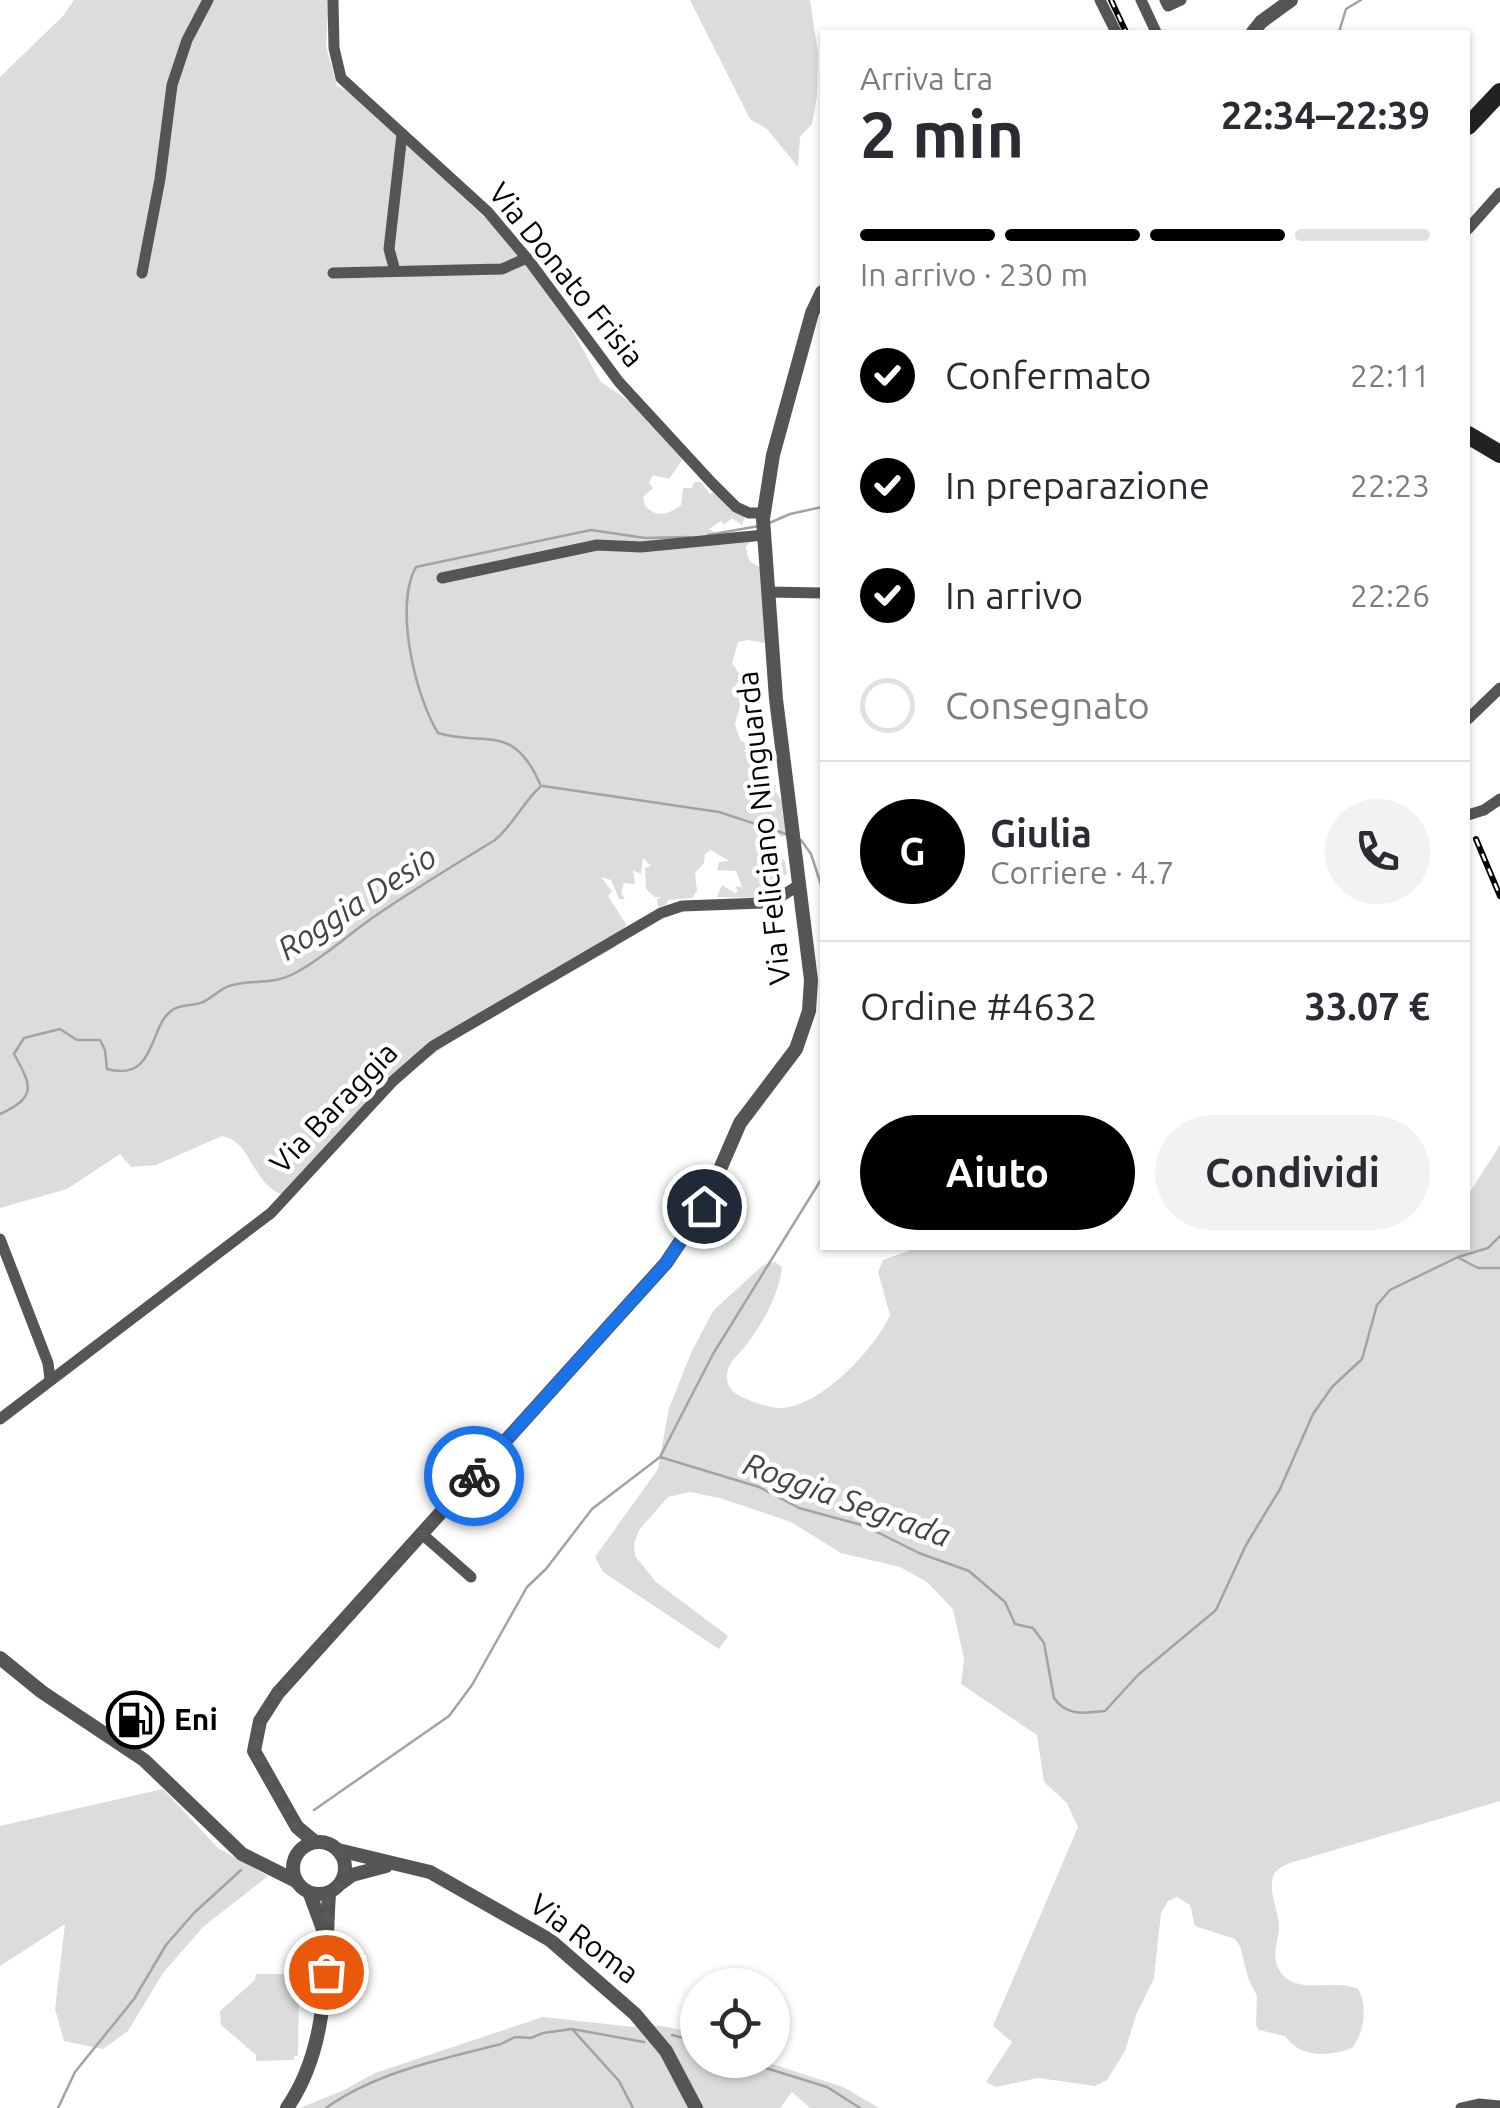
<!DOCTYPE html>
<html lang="it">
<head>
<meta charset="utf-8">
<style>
	body { margin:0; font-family:Ubuntu,sans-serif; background:#f2f2f3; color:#2b2b33; height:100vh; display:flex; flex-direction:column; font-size:38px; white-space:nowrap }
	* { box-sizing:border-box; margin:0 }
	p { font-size:32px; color:#7c7c81 }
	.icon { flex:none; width:55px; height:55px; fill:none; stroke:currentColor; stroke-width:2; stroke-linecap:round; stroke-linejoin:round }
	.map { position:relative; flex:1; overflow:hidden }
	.panel { position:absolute; left:820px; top:30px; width:650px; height:1220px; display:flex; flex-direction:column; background:#fff; border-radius:0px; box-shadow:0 2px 8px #0004 }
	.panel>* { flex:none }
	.tools { position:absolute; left:680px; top:1968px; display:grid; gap:20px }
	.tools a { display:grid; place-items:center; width:110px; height:110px; border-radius:50%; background:#fff; box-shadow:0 2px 8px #0004; font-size:50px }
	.pin { position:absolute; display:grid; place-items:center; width:85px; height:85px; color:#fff; margin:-42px; border:5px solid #fff; border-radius:50%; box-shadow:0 2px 10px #0007 }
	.courier { position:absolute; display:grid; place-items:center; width:100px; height:100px; margin:-50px; border:8px solid #1a73e8; border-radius:50%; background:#fff; color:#222; box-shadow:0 2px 12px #0007 }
	.headline em { font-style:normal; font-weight:700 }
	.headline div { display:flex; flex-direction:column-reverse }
	.headline { display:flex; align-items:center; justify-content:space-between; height:170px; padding:0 40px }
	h1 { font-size:65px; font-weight:700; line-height:75px }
	.bar { display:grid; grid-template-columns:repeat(4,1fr); gap:15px 10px; align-content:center; height:120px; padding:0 40px }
	.bar i { height:12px; border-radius:8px; background:#e1e1e2 }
	.bar .active { background:#000 }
	.bar p { grid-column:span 4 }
	.line { display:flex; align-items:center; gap:25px; padding:0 40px; border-top:2px solid #e1e1e2 }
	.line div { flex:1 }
	.round { display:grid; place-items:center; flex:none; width:105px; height:105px; border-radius:52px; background:#f2f2f3 }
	ol { padding:0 40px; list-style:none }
	li { display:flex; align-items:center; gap:30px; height:110px }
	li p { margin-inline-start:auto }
	li .icon { padding:10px; border-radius:50%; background:#000; color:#fff; stroke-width:4 }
	li:last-child { color:#7c7c81 }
	li i { width:55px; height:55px; border:5px solid #e1e1e2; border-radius:50% }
	.cta { display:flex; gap:20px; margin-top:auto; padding:20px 40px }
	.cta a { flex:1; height:115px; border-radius:60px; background:#000; color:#fff; font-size:40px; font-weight:700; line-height:115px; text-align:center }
	.cta a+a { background:#f2f2f3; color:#2b2b33 }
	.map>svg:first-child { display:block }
	.green { fill:#dcdcdc }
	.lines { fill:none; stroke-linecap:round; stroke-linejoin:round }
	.stream { stroke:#a3a3a3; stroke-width:2.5 }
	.minor { stroke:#555; stroke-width:11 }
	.tertiary { stroke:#555; stroke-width:14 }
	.secondary { stroke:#222; stroke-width:18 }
	.rail-casing { stroke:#000; stroke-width:6 }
	.rail { stroke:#fff; stroke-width:2.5; stroke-dasharray:8; stroke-linecap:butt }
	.done { stroke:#595959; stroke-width:10; stroke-dasharray:0 18 }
	.route { stroke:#1a73e8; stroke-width:12 }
	.labels { text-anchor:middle; stroke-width:9; stroke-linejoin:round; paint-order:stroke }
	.street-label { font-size:30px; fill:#000; stroke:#fff }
	.poi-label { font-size:30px; font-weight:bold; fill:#000; stroke:#fff; text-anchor:start }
	.water-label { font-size:32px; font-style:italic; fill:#444; stroke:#fff }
</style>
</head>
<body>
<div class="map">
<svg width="1500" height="2108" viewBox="0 0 1500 2108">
	<rect width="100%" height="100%" fill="#fff"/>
	<g class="green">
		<path d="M 74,0 L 329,0 L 326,46 L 337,86 L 350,92 L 508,239 L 568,322 L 600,381 L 649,415 L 685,456 L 669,479 L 653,475 L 649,483 L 653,488 L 643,497 L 645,506 C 657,518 668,515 681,505 L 683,488 L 692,488 L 694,482 L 701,482 L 710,494 L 714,492 L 745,516 L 742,525 L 732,518 L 724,525 L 721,521 L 709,529 L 718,534 L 747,531 L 752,541 L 746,546 C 747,558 749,563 761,567 L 767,638 L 764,643 L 748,640 L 738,642 L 732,663 L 741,677 L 736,685 L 740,706 L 735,724 L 740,740 L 749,746 L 743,752 L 754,752 L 753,759 L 761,760 L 768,787 L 776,785 L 775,790 L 785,806 L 782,813 L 788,823 L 786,836 L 767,838 L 780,850 L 779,857 L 785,861 L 787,874 L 776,880 L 779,890 L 768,898 L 717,897 L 722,885 L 735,893 L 738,891 L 735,886 L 742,887 L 736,871 L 717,870 L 719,862 L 729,861 L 711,850 L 705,854 L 704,863 L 695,873 L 697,891 L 692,898 L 668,900 L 666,905 L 658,907 L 657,899 L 662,897 L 655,897 L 646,889 L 645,868 L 651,866 L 643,858 L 641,874 L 633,870 L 635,884 L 624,883 L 621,893 L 625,899 L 619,899 L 611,880 L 601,877 L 612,891 L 608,896 L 626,924 L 616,947 L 468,1030 L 410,1071 L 290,1198 C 249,1186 255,1143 222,1136 L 156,1165 L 131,1167 L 120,1154 L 67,1189 L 0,1208 L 0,77 L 63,16 Z"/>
		<path d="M 690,0 L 810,0 L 818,53 L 817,96 L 812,124 L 800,137 L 798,167 L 767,129 L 750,119 Z"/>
		<path d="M 1500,1145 L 1500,1801 L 1290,1863 C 1283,1866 1275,1869 1273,1877 C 1269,1892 1277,1908 1279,1923 C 1280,1936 1273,1948 1276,1962 C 1278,1969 1282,1976 1289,1980 C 1310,1992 1336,1979 1358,1989 C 1368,2006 1364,2034 1352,2048 C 1329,2057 1300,2058 1285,2036 L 1259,2030 L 1256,2025 L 1257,1996 L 1248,1978 L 1240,1946 L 1235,1939 L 1195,1926 L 1190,1905 L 1177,1897 L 1168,1901 L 1161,1913 L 1154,1978 L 1136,2015 L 1125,2051 L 1107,2080 L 1095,2086 L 1038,2078 L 996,2087 L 986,2082 L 1012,2042 L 993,2026 L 1078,1827 L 1067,1803 L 1044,1782 L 1037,1735 L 961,1684 L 964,1659 L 953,1609 L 927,1582 L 900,1567 L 841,1553 L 791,1522 L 720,1498 L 690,1492 L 668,1497 L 639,1530 L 634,1543 L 635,1556 L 656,1582 L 728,1636 L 719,1649 L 603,1572 L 595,1557 L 658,1469 L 669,1408 L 691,1353 L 713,1311 L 763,1265 L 775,1262 L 782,1267 C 779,1294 763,1323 747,1344 C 740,1354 727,1362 727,1376 C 726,1387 734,1394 744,1398 C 756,1403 769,1408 782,1408 C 821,1406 875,1349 890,1315 L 878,1272 L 883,1260 L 917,1248 L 1468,1248 L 1468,1195 Z"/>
		<path d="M 163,1789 L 218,1848 L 268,1876 L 204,1926 L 163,1973 L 128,2031 L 103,2049 L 64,2041 L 55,2009 L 65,1924 L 0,1966 L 0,1826 Z"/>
		<path d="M 256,1974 L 294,1974 L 294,1978 L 299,1979 L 298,2056 L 294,2056 L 294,2060 L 256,2061 L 256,2055 L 221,2025 L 220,2011 L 255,1980 Z"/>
		<path d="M 543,2017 L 633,2027 C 654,2023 678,2027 697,2036 L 698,2060 L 760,2060 L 843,2087 L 879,2108 L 810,2108 L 792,2092 L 780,2108 L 300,2108 L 344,2090 L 375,2073 Z"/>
	</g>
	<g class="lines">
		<g class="stream">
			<path d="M 1339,32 L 1346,9 L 1361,0"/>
			<path d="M 767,524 L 790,514 L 822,507"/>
			<path d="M 708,535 L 759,526"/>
			<path d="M 540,784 C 513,722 486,747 438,733 C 415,696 394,606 416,567 L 591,530 L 645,538 L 690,537"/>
			<path d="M 543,786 L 719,812 L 789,835"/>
			<path d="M 801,840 L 811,854 L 822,888"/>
			<path d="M 0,1114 C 37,1097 32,1086 14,1054 L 24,1038 L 60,1029 L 77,1040 L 100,1040 L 105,1050 L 107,1069 C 158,1083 148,1023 174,1009 C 183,1004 195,1006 203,1002 C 212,998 220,989 229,986 C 252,978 271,987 297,972 C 325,957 351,932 378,914 C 416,888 456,864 495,840 C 514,824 523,802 541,786"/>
			<path d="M 1459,1258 L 1478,1268 L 1500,1268"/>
			<path d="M 660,1457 L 759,1487 L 799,1508 L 865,1526 L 919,1553 L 969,1571 L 1005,1602 L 1015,1624 L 1033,1628 L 1044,1643 L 1054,1698 C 1067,1717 1085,1713 1105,1711 L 1138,1675 L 1216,1610 L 1246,1545 L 1280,1489 L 1313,1414 L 1332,1387 L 1362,1359 L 1377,1305 L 1390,1290 L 1458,1257 L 1488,1248 L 1500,1236"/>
			<path d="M 314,1810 L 449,1716 L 472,1685 L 527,1587 L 546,1569 L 592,1509 L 660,1457 L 713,1354 L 822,1178"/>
			<path d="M 573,2030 L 619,2081 L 633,2108"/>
			<path d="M 672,2035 L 698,2042"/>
			<path d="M 740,2060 L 827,2087 L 860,2108"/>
			<path d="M 58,2108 L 75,2072 L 134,1999 L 166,1945 L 194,1913 L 241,1870"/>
			<path d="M 326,2108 C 376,2072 442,2059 501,2044 L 515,2037 L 531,2038 L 543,2033 L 572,2029 L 644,2042"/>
		</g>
		<g class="minor">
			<path d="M 333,0 L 334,48 L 341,78 L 488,212 L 530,262 L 619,382 L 711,482 L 736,507 L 749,513 L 763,513"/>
			<path d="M 1100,0 L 1116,32"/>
			<path d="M 1141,0 L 1156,32"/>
			<path d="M 1165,0 L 1168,6 L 1181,0"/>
			<path d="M 1468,229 L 1500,193"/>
			<path d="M 395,271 L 389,249 L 402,134"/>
			<path d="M 142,273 L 160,179 L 172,85 L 187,40 L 208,0"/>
			<path d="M 333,273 L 502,269 L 527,258"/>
			<path d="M 442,578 L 597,545 L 641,547 L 764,535"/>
			<path d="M 768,592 L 822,593"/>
			<path d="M 1468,719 L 1500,688"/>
			<path d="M 1468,815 L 1484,810 L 1500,799"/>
			<path d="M 0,1239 L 48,1363 L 50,1379"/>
			<path d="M 0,1419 L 271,1213 L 393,1081 L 433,1046 L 661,913 L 682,906 L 764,903 L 777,899 L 799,885"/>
			<path d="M 422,1534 L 471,1577"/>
			<path d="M 1461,2108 L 1479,2104 L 1500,2106"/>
		</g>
		<g class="tertiary">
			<path d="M 1253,32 L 1261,22 L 1291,0"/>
			<path d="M 0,1658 L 42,1692 L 144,1760 L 242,1854 L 296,1881"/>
			<circle cx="319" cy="1868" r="26"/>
			<path d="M 315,1842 L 297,1827 L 254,1751 L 260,1721 L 278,1693 L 666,1263 L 704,1206 L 740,1123 L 796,1049 L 809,1011 L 811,980 L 776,699 L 763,519 L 773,455 L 812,313 L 822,292"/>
			<path d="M 338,1850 L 430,1872 L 550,1940 L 635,2014 L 666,2051 L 696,2108"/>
			<path d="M 341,1883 L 352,1875 L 386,1866"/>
			<path d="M 310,1894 L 324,1932"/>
			<path d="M 287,2108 C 331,2044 324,1967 329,1893"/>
		</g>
		<g class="secondary">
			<path d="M 1468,126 L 1500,92"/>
			<path d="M 1468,435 L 1500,454"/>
		</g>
		<g class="rail-casing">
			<g id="rail">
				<path d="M 1111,0 L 1126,32"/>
				<path d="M 1476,839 L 1500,896"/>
			</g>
		</g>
		<use href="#rail" class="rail"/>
	</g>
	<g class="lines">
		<path class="done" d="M 326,1972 L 329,1893 C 346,1883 349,1866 338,1850 C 325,1840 309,1841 297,1828 C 289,1819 283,1804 277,1794 C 249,1748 249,1738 278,1693 L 474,1476"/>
		<path class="route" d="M 474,1476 L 666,1263 L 704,1206"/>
	</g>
	<defs>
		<g id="fuel-ring" transform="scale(2.875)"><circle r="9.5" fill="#fff" stroke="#000" stroke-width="1.5"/><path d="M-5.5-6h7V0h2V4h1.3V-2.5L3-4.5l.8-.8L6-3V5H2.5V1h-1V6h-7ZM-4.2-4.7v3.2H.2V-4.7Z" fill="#000"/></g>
	</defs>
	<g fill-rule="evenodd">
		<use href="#fuel-ring" x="135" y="1720"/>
	</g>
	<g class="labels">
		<g class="street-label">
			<text transform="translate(566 275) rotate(51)" y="10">Via Donato Frisia</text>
			<text transform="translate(764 828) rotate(-96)" y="10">Via Feliciano Ninguarda</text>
			<text transform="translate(334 1108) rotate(-46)" y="10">Via Baraggia</text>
			<text transform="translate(584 1939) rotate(37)" y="10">Via Roma</text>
		</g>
		<g class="poi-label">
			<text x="174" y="1730">Eni</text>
		</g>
		<g class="water-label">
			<text transform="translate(357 903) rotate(-33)" y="11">Roggia Desio</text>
			<text transform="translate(847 1500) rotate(20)" y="11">Roggia Segrada</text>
		</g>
	</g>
</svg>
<div class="tools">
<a><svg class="icon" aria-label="locate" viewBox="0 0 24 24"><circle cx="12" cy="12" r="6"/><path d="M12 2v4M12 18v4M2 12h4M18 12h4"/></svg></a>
</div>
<div class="pin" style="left:326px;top:1972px;background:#ea580c"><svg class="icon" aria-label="bag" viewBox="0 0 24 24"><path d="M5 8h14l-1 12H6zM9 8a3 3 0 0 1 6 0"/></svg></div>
<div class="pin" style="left:704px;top:1206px;background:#1f2937"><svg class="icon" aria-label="home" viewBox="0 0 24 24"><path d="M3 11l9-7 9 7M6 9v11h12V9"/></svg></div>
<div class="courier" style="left:474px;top:1476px"><svg class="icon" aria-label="bike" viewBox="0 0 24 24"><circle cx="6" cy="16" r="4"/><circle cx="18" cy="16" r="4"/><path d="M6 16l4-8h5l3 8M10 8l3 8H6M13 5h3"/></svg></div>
<section class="panel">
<div class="headline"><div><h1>2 min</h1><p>Arriva tra</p></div><em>22:34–22:39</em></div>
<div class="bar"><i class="active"></i><i class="active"></i><i class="active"></i><i></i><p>In arrivo · 230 m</p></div>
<ol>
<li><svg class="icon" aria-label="check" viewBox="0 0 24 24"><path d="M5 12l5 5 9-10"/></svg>Confermato<p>22:11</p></li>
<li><svg class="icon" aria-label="check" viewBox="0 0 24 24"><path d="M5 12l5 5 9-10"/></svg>In preparazione<p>22:23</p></li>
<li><svg class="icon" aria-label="check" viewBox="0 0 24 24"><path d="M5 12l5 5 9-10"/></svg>In arrivo<p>22:26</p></li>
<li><i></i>Consegnato</li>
</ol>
<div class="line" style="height:180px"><b class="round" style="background:#000;color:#fff">G</b><div><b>Giulia</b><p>Corriere · 4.7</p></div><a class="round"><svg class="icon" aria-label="phone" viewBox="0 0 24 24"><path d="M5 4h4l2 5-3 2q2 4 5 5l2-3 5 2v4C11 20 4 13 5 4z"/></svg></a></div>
<div class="line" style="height:130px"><div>Ordine #4632</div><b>33.07 €</b></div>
<div class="cta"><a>Aiuto</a><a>Condividi</a></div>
</section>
</div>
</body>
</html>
